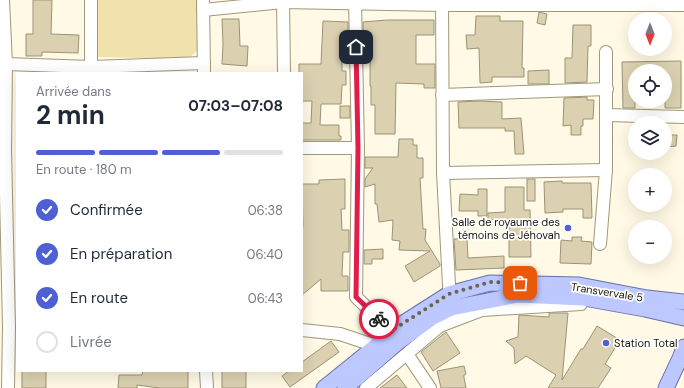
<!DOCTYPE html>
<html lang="fr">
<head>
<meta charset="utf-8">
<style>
	body { margin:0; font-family:"DM Sans",sans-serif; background:#f2f2f3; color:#1f2937; height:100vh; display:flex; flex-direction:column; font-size:15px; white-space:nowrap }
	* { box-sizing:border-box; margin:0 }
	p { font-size:13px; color:#747a83 }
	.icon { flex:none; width:22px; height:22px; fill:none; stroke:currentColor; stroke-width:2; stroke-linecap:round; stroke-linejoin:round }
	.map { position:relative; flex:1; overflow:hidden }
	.side { position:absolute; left:16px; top:72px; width:287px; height:300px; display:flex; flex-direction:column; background:#fff; border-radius:0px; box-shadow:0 4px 16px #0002 }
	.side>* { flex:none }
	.needle { width:26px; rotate:180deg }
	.buttons { position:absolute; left:628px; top:12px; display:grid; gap:8px }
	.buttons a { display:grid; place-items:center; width:44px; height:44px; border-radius:50%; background:#fff; box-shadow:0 4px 16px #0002; font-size:20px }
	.pin { position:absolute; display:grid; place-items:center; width:34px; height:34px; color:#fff; margin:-17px; border-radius:8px; box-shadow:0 2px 6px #0006 }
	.courier { position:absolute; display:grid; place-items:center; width:40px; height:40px; margin:-20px; border:3px solid #e11d48; border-radius:50%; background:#fff; color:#222; box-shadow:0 1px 5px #0007 }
	.overview em { font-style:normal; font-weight:700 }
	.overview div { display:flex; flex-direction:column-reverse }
	.overview { display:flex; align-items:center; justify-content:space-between; height:68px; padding:0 20px }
	h1 { font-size:26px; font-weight:700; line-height:30px }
	.bar { display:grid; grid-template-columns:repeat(4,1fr); gap:6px 4px; align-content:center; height:48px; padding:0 20px }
	.bar i { height:5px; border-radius:3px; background:#e0e1e3 }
	.bar .on { background:#4f5fd4 }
	.bar p { grid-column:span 4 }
	ol { padding:0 20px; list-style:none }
	li { display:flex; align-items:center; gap:12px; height:44px }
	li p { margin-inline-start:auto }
	li .icon { padding:4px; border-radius:50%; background:#4f5fd4; color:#fff; stroke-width:4 }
	li:last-child { color:#747a83 }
	li i { width:22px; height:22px; border:2px solid #e0e1e3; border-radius:50% }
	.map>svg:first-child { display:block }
	.green { fill:#f1e1ac }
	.building { fill:#dbd1b1; stroke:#9c9375 }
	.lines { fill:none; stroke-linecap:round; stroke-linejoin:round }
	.minor-casing { stroke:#a19879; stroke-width:14 }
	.major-casing { stroke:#6572a9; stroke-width:17 }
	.minor { stroke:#fff; stroke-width:12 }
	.major { stroke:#bcc8ff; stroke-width:15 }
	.done { stroke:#696456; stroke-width:4; stroke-dasharray:0 7.2 }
	.route { stroke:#e11d48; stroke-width:5 }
	.poi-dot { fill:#4f5fd4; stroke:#fff; stroke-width:1.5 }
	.labels { text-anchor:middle; stroke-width:3.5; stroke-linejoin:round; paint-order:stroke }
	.poi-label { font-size:11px; fill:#181409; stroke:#fff; text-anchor:end }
	.street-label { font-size:11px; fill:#181409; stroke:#fff }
</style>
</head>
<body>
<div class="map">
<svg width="684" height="388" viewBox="0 0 684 388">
	<rect width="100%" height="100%" fill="#fff9e5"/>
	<path class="green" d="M 96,0 L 197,0 L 197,51 L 188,59 L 96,57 Z"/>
	<g class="building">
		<path d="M 33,0 L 52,0 L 51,34 L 79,35 L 78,53 L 42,52 L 42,56 L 26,56 L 26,34 L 33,34 Z"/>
		<path d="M 539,12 L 547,14 L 545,25 L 537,23 Z"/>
		<path d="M 476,16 L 500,16 L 500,21 L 523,21 L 522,68 L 524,68 L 524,77 L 492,77 L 492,82 L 480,83 L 479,48 L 467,49 L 466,35 L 475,35 Z"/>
		<path d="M 222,19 L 239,19 L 240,46 L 248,46 L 247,66 L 222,64 L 223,44 Z"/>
		<path d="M 387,20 L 434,20 L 434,35 L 416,35 L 416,64 L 435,64 L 435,88 L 424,88 L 424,84 L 396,83 L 395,134 L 375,134 L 375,105 L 371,105 L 371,86 L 370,86 L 370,58 L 364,58 L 363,22 Z"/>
		<path d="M 323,21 L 348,22 L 348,38 L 342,38 L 342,71 L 346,71 L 346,85 L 342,85 L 341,104 L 321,104 L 320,125 L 339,125 L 339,136 L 341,136 L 341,140 L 302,140 L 302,123 L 311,123 L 312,101 L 302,101 L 302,73 L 299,73 L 299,64 L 321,64 Z"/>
		<path d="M 573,25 L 591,25 L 591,46 L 588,46 L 587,82 L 565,83 L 565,58 L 572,58 Z"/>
		<path d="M 681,61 L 681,108 L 665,108 L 665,71 L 635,71 L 635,108 L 623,108 L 622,62 Z"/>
		<path d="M 549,70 L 549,84 L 528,84 L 528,71 Z"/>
		<path d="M 587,97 L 587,100 L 594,100 L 593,119 L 583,119 L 583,126 L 581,126 L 581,135 L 571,135 L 571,125 L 563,126 L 564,98 Z"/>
		<path d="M 479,101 L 502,102 L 502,119 L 521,118 L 524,154 L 515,154 L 514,131 L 505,131 L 505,128 L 459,128 L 458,102 Z"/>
		<rect x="340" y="106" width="10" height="12"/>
		<path d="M 665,135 L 677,135 L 676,146 L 665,147 Z"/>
		<path d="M 399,139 L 413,139 L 413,145 L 417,145 L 417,158 L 423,158 L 423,178 L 420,178 L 423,229 L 426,229 L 425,240 L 440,264 L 440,266 L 414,282 L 405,266 L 430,251 L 399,250 L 400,241 L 392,240 L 393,220 L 379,222 L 377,204 L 375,204 L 375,184 L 365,187 L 365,179 L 373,168 L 365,168 L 365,157 L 398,157 Z"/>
		<path d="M 345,179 L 345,209 L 341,209 L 342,230 L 349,230 L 349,252 L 343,252 L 342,276 L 348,276 L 348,291 L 321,291 L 321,279 L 302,295 L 302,227 L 303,227 L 302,184 L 319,184 L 319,180 Z"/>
		<rect x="527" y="179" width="8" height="22"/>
		<path d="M 562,181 L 562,183 L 591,183 L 592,218 L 583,218 L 583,209 L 563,209 L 563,212 L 545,213 L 544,182 Z"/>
		<path d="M 505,187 L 524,187 L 524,210 L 530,210 L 531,257 L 509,257 L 509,219 L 488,220 L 488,213 L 505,212 Z"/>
		<path d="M 478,189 L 487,189 L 487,216 L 478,216 L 478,211 L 459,211 L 460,194 L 478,195 Z"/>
		<path d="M 572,237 L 582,237 L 581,241 L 592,242 L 591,264 L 560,263 L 561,240 L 572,241 Z"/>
		<path d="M 467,238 L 468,258 L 504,256 L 504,268 L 456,270 L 454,239 Z"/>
		<path d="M 383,249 L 383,259 L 372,259 L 372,264 L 364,264 L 364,250 Z"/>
		<path d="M 549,313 L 568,313 L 562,380 L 581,349 L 583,349 L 597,326 L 620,340 L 605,364 L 611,368 L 598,388 L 548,388 L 556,375 L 526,356 L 515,364 L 514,348 L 506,341 L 518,337 L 519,315 L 549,317 Z"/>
		<path d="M 446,332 L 460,353 L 433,371 L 421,352 Z"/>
		<path d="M 331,341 L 339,352 L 290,387 L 282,376 L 289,371 L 302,371 L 302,362 Z"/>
		<path d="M 464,366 L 466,374 L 464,375 L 464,378 L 466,388 L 441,388 L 437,371 Z"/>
		<rect x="22" y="371" width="24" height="17"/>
		<path d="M 143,371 L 188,371 L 188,388 L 160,388 L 137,385 L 137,388 L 118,388 L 119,375 L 142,375 Z"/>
		<rect x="222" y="371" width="24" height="17"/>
		<path d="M 397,375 L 407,388 L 380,388 Z"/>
	</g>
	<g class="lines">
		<g class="minor-casing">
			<g id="minor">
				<path d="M 3,0 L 6,64 L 5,150 L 9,327 L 8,388"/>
				<path d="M 91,0 L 91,67"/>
				<path d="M 203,0 L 204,73"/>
				<path d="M 283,0 L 284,73"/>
				<path d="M 355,0 L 358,148 L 356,297 L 391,331"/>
				<path d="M 442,0 L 443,173 L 450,303"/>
				<path d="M 203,10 L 283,2 L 442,5 L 684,5"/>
				<path d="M 6,64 L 91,67 L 204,63"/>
				<path d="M 442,95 L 607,89"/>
				<path d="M 606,115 L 684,117"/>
				<path d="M 302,148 L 358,148"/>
				<path d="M 443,173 L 606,170"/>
				<path d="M 600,244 L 606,170 L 606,52"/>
				<path d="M 302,330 L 340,334 L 376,346"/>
				<path d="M 407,354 L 430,388"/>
				<path d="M 206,371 L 207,388"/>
				<path d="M 366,388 L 440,326 L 482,310 L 581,304"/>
			</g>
		</g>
		<g class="major-casing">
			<g id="major">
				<path d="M 324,388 L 376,346 L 391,331 L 449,294 L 490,283 L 579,285 L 647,298 L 684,302"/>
				<path d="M 345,388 L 397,343 L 433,317 L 451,308 L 518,295 L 584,298 L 645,309 L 684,318"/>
				<path d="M 666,388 L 681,356 L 684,347"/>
			</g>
		</g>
		<use href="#minor" class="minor"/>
		<use href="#major" class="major"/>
	</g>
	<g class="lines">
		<path class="done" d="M 379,319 L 391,331 L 449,294 L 490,282 L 520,283"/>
		<path class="route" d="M 356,47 L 358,148 L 356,297 L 379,319"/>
	</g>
	<g class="poi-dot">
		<circle cx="568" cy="228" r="4"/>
		<circle cx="606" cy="343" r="4"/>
	</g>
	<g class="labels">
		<g class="poi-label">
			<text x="560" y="226">Salle de royaume des<tspan x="560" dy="13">témoins de Jéhovah</tspan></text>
			<text x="614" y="347" text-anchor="start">Station Total</text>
		</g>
		<g class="street-label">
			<text transform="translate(607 292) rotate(9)" y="4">Transvervale 5</text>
		</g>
	</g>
</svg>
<div class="buttons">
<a><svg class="needle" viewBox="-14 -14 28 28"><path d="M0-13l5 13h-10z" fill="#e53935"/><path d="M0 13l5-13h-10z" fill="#747a83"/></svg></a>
<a><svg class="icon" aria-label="locate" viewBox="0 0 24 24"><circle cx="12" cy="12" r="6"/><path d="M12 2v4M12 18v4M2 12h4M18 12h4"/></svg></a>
<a><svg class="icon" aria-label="layers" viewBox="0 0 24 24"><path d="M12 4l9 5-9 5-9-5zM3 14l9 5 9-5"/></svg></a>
<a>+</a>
<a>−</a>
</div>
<div class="pin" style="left:520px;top:283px;background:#ea580c"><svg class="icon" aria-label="bag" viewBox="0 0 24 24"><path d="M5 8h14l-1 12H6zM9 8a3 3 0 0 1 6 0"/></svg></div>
<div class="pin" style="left:356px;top:47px;background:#1f2937"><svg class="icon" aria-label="home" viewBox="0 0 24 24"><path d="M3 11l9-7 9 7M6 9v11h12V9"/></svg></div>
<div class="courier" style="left:379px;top:319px"><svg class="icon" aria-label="bike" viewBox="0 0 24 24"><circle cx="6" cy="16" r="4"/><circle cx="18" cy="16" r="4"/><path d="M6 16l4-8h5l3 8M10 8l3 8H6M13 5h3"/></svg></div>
<section class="side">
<div class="overview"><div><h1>2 min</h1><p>Arrivée dans</p></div><em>07:03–07:08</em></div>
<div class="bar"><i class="on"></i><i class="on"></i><i class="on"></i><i></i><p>En route · 180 m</p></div>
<ol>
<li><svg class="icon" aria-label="check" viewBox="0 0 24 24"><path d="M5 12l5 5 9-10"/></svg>Confirmée<p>06:38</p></li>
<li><svg class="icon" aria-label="check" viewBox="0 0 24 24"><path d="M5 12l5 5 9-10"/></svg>En préparation<p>06:40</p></li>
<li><svg class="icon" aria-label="check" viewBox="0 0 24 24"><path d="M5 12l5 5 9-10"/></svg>En route<p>06:43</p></li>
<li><i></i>Livrée</li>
</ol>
</section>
</div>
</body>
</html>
